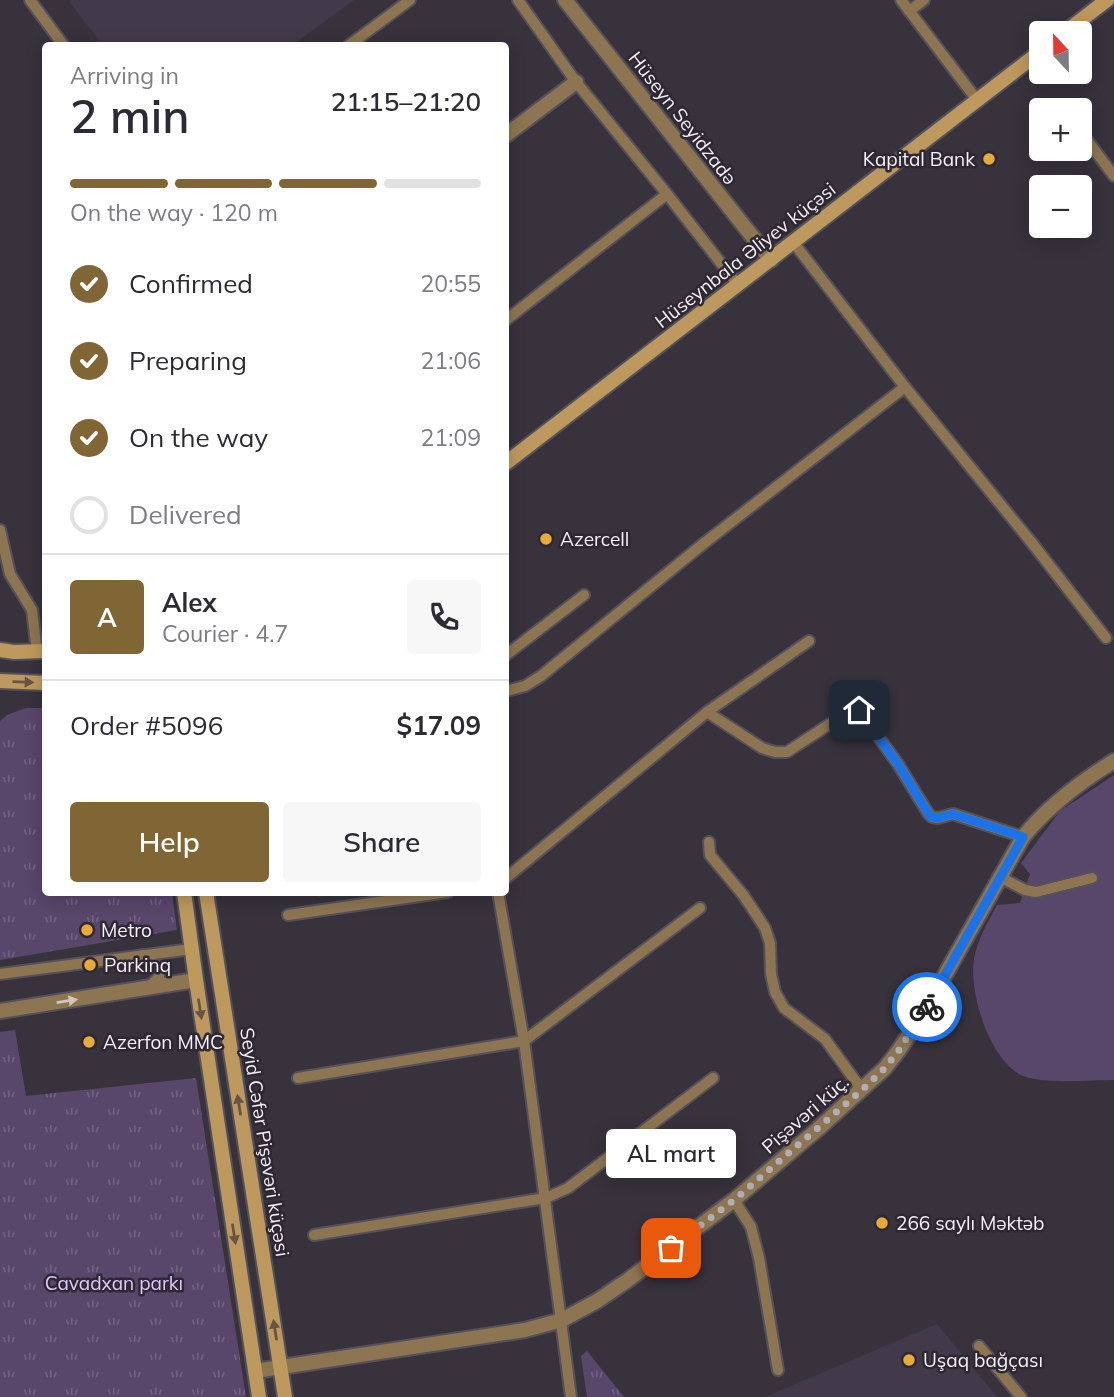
<!DOCTYPE html>
<html lang="en">
<head>
<meta charset="utf-8">
<style>
	body { margin:0; font-family:Mulish,sans-serif; background:#f7f7f7; color:#2b2b33; height:100vh; display:flex; flex-direction:column; font-size:26px; white-space:nowrap }
	* { box-sizing:border-box; margin:0 }
	p { font-size:23px; color:#7c7c81 }
	.icon { flex:none; width:38px; height:38px; fill:none; stroke:currentColor; stroke-width:2; stroke-linecap:round; stroke-linejoin:round }
	.map { position:relative; flex:1; overflow:hidden }
	.side { position:absolute; left:42px; top:42px; width:467px; height:854px; display:flex; flex-direction:column; background:#fff; border-radius:7px; box-shadow:0 4px 18px #0003 }
	.side>* { flex:none }
	.needle { width:46px; rotate:338deg }
	.buttons { position:absolute; left:1029px; top:21px; display:grid; gap:14px }
	.buttons a { display:grid; place-items:center; width:63px; height:63px; border-radius:7px; background:#fff; box-shadow:0 4px 18px #0003; font-size:35px }
	.pin { position:absolute; display:grid; place-items:center; width:60px; height:60px; color:#fff; margin:-30px; border-radius:14px; box-shadow:0 4px 10px #0006 }
	.courier { position:absolute; display:grid; place-items:center; width:70px; height:70px; margin:-35px; border:5px solid #1a73e8; border-radius:50%; background:#fff; color:#222; box-shadow:0 2px 9px #0007 }
	.bubble { position:absolute; height:49px; border-radius:7px; background:#fff; box-shadow:0 4px 18px #0003; font-size:23px; font-weight:600; line-height:49px; text-align:center }
	.summary em { font-style:normal; font-weight:600 }
	.summary div { display:flex; flex-direction:column-reverse }
	.summary { display:flex; align-items:center; justify-content:space-between; height:119px; padding:0 28px }
	h1 { font-size:46px; font-weight:600; line-height:52px }
	.bar { display:grid; grid-template-columns:repeat(4,1fr); gap:10px 7px; align-content:center; height:84px; padding:0 28px }
	.bar i { height:9px; border-radius:5px; background:#e1e1e2 }
	.bar .on { background:#806535 }
	.bar p { grid-column:span 4 }
	.line { display:flex; align-items:center; gap:18px; padding:0 28px; border-top:2px solid #e1e1e2 }
	.line div { flex:1 }
	.round { display:grid; place-items:center; flex:none; width:74px; height:74px; border-radius:7px; background:#f7f7f7 }
	ol { padding:0 28px; list-style:none }
	li { display:flex; align-items:center; gap:21px; height:77px }
	li p { margin-inline-start:auto }
	li .icon { padding:7px; border-radius:50%; background:#806535; color:#fff; stroke-width:4 }
	li:last-child { color:#7c7c81 }
	li i { width:38px; height:38px; border:4px solid #e1e1e2; border-radius:50% }
	.action { display:flex; gap:14px; margin-top:auto; padding:14px 28px }
	.action a { flex:1; height:80px; border-radius:7px; background:#806535; color:#fff; font-size:28px; font-weight:600; line-height:80px; text-align:center }
	.action a+a { background:#f7f7f7; color:#2b2b33 }
	.map>svg:first-child { display:block }
	.built { fill:#423a4a }
	.park { fill:url(#park-tufts) }
	.pitch { fill:#59466b }
	.lines { fill:none; stroke-linecap:round; stroke-linejoin:round }
	.lane-casing { stroke:#55515a; stroke-width:14 }
	.street-casing { stroke:#55515a; stroke-width:18 }
	.secondary-casing { stroke:#55515a; stroke-width:18 }
	.lane { stroke:#8d7551; stroke-width:10 }
	.street { stroke:#8d7551; stroke-width:14 }
	.secondary { stroke:#be995e; stroke-width:14 }
	.oneway { fill:#675544 }
	.oneway2 { fill:#d0c6bd }
	.done { stroke:#b2aeb6; stroke-width:7; stroke-dasharray:0 12.6 }
	.route { stroke:#1a73e8; stroke-width:9 }
	.poi-dot { fill:#e9ab38; stroke:#2d2832; stroke-width:2.5 }
	.labels { text-anchor:middle; stroke-width:5; stroke-linejoin:round; paint-order:stroke }
	.street-label { font-size:19px; fill:#f4f1f7; stroke:#2d2832 }
	.poi-label { font-size:19px; fill:#f4f1f7; stroke:#2d2832; text-anchor:start }
	.park-label { font-size:19px; fill:#e2c6fe; stroke:#2d2832 }
</style>
</head>
<body>
<div class="map">
<svg width="1114" height="1397" viewBox="0 0 1114 1397">
	<defs>
		<pattern id="park-tufts" width="24" height="20" patternUnits="userSpaceOnUse" patternTransform="scale(1.75)"><rect width="24" height="20" fill="#59466b"/><path d="M3 7l-1-3M5 7V3M7 7l1-3M15 17l-1-3M17 17v-4M19 17l1-3" fill="none" stroke="#716181"/></pattern>
	</defs>
	<rect width="100%" height="100%" fill="#37323c"/>
	<g class="built">
		<path d="M 71,0 L 354,0 L 291,46 L 103,45 L 69,2 Z"/>
		<path d="M 937,1324 L 997,1397 L 765,1397 Z"/>
	</g>
	<g class="park">
		<path d="M 26,708 L 45,708 L 46,892 L 172,893 L 177,930 L 0,960 L 0,721 L 7,715 Z"/>
		<path d="M 15,1030 L 26,1096 L 196,1078 L 246,1397 L 0,1397 L 0,1032 Z"/>
		<path d="M 587,1351 L 624,1397 L 587,1397 L 581,1356 Z"/>
	</g>
	<path class="pitch" d="M 1114,775 L 1114,1080 C 1091,1080 1037,1085 1019,1074 C 988,1055 969,993 974,959 C 977,940 988,922 997,905 L 1020,903 L 1030,874 L 1021,863 L 1060,811 Z"/>
	<g class="lines">
		<g class="lane-casing">
			<g id="lane">
				<path d="M 30,0 L 64,46"/>
				<path d="M 518,0 L 576,82 L 667,194 L 738,285"/>
				<path d="M 901,0 L 977,100"/>
				<path d="M 909,11 L 924,0"/>
				<path d="M 348,46 L 410,0"/>
				<path d="M 1084,136 L 1114,176"/>
				<path d="M 793,242 L 905,387 L 1032,543 L 1106,638"/>
				<path d="M 506,320 L 667,194"/>
				<path d="M 0,530 L 10,574 L 32,610 L 37,652"/>
				<path d="M 506,655 L 584,595"/>
				<path d="M 506,691 L 525,686 L 541,676 L 703,544 L 905,387"/>
				<path d="M 707,712 L 762,748 L 775,752 L 787,752 L 845,714 L 859,710 L 898,764 L 928,813 L 932,817 L 938,818 L 953,814 L 1023,837"/>
				<path d="M 709,842 L 710,855 L 744,896 L 765,928 L 770,943 L 771,974 L 775,992 L 784,1008 L 825,1039 L 862,1090"/>
				<path d="M 1000,877 L 1025,890 L 1036,892 L 1092,878"/>
				<path d="M 506,878 L 707,712 L 809,641"/>
				<path d="M 498,892 L 524,1041 L 571,1397"/>
				<path d="M 288,915 L 448,892"/>
				<path d="M 143,955 C 151,962 160,966 159,977 L 148,988"/>
				<path d="M 0,974 L 192,949"/>
				<path d="M 298,1078 L 524,1041 L 700,908"/>
				<path d="M 734,1200 L 751,1227 L 759,1258 L 778,1370"/>
				<path d="M 314,1235 L 546,1198 L 568,1188 L 713,1078"/>
				<path d="M 979,1346 L 1021,1397"/>
			</g>
		</g>
		<g class="street-casing">
			<g id="street">
				<path d="M 565,0 L 771,260"/>
				<path d="M 506,135 L 576,82"/>
				<path d="M 0,1011 L 196,980"/>
				<path d="M 255,1371 L 525,1330 L 562,1320 L 597,1301 L 628,1280 L 734,1200 L 818,1129 L 885,1068 L 899,1050 L 924,1012 L 1023,837 C 1049,805 1080,782 1114,761"/>
			</g>
		</g>
		<g class="secondary-casing">
			<g id="secondary">
				<path d="M 1064,33 L 1107,0"/>
				<path d="M 506,463 L 1041,51"/>
				<path d="M 0,650 L 14,652 L 46,651"/>
				<path d="M 0,681 L 46,683"/>
				<path d="M 184,892 L 196,980 L 259,1397"/>
				<path d="M 206,892 L 285,1397"/>
			</g>
		</g>
		<use href="#lane" class="lane"/>
		<use href="#street" class="street"/>
		<use href="#secondary" class="secondary"/>
	</g>
	<defs><path id="oneway-solid" d="M-6-.8H1V-3.2L6.5 0L1 3.2V.8H-6Z" transform="scale(1.75)"/></defs>
	<g class="oneway">
		<use href="#oneway-solid" transform="translate(23 682) rotate(2)"/>
		<use href="#oneway-solid" transform="translate(200 1009) rotate(81)"/>
		<use href="#oneway-solid" transform="translate(239 1105) rotate(-99)"/>
		<use href="#oneway-solid" transform="translate(234 1234) rotate(81)"/>
		<use href="#oneway-solid" transform="translate(275 1330) rotate(-99)"/>
	</g>
	<use class="oneway2" href="#oneway-solid" transform="translate(67 1001) rotate(-9)"/>
	<g class="lines">
		<path class="done" d="M 671,1248 L 734,1200 L 862,1090 L 885,1068 L 899,1050 L 927,1007"/>
		<path class="route" d="M 859,710 L 898,764 L 928,813 L 932,817 L 938,818 L 953,814 L 1023,837 L 927,1007"/>
	</g>
	<g class="poi-dot">
		<circle cx="989" cy="159" r="7"/>
		<circle cx="546" cy="539" r="7"/>
		<circle cx="87" cy="930" r="7"/>
		<circle cx="90" cy="965" r="7"/>
		<circle cx="89" cy="1042" r="7"/>
		<circle cx="882" cy="1223" r="7"/>
		<circle cx="909" cy="1360" r="7"/>
	</g>
	<g class="labels">
		<g class="street-label">
			<text transform="translate(683 118) rotate(52)" y="7">Hüseyn Seyidzadə</text>
			<text transform="translate(745 255) rotate(-38)" y="7">Hüseynbala Əliyev küçəsi</text>
			<text transform="translate(805 1114) rotate(-41)" y="7">Pişəvəri küç.</text>
			<text transform="translate(265 1142) rotate(81)" y="7">Seyid Cəfər Pişəvəri küçəsi</text>
		</g>
		<g class="poi-label">
			<text x="975" y="166" text-anchor="end">Kapital Bank</text>
			<text x="560" y="546">Azercell</text>
			<text x="101" y="937">Metro</text>
			<text x="104" y="972">Parkinq</text>
			<text x="103" y="1049">Azerfon MMC</text>
			<text x="896" y="1230">266 saylı Məktəb</text>
			<text x="923" y="1367">Uşaq bağçası</text>
		</g>
		<g class="park-label">
			<text x="114" y="1290">Cavadxan parkı</text>
		</g>
	</g>
</svg>
<div class="buttons">
<a><svg class="needle" viewBox="-14 -14 28 28"><path d="M0-13l5 13h-10z" fill="#e53935"/><path d="M0 13l5-13h-10z" fill="#7c7c81"/></svg></a>
<a>+</a>
<a>−</a>
</div>
<div class="pin" style="left:671px;top:1248px;background:#ea580c"><svg class="icon" aria-label="bag" viewBox="0 0 24 24"><path d="M5 8h14l-1 12H6zM9 8a3 3 0 0 1 6 0"/></svg></div>
<div class="pin" style="left:859px;top:710px;background:#1f2937"><svg class="icon" aria-label="home" viewBox="0 0 24 24"><path d="M3 11l9-7 9 7M6 9v11h12V9"/></svg></div>
<div class="courier" style="left:927px;top:1007px"><svg class="icon" aria-label="bike" viewBox="0 0 24 24"><circle cx="6" cy="16" r="4"/><circle cx="18" cy="16" r="4"/><path d="M6 16l4-8h5l3 8M10 8l3 8H6M13 5h3"/></svg></div>
<div class="bubble" style="left:606px;top:1129px;width:130px">AL mart</div>
<section class="side">
<div class="summary"><div><h1>2 min</h1><p>Arriving in</p></div><em>21:15–21:20</em></div>
<div class="bar"><i class="on"></i><i class="on"></i><i class="on"></i><i></i><p>On the way · 120 m</p></div>
<ol>
<li><svg class="icon" aria-label="check" viewBox="0 0 24 24"><path d="M5 12l5 5 9-10"/></svg>Confirmed<p>20:55</p></li>
<li><svg class="icon" aria-label="check" viewBox="0 0 24 24"><path d="M5 12l5 5 9-10"/></svg>Preparing<p>21:06</p></li>
<li><svg class="icon" aria-label="check" viewBox="0 0 24 24"><path d="M5 12l5 5 9-10"/></svg>On the way<p>21:09</p></li>
<li><i></i>Delivered</li>
</ol>
<div class="line" style="height:126px"><b class="round" style="background:#806535;color:#fff">A</b><div><b>Alex</b><p>Courier · 4.7</p></div><a class="round"><svg class="icon" aria-label="phone" viewBox="0 0 24 24"><path d="M5 4h4l2 5-3 2q2 4 5 5l2-3 5 2v4C11 20 4 13 5 4z"/></svg></a></div>
<div class="line" style="height:91px"><div>Order #5096</div><b>$17.09</b></div>
<div class="action"><a>Help</a><a>Share</a></div>
</section>
</div>
</body>
</html>
